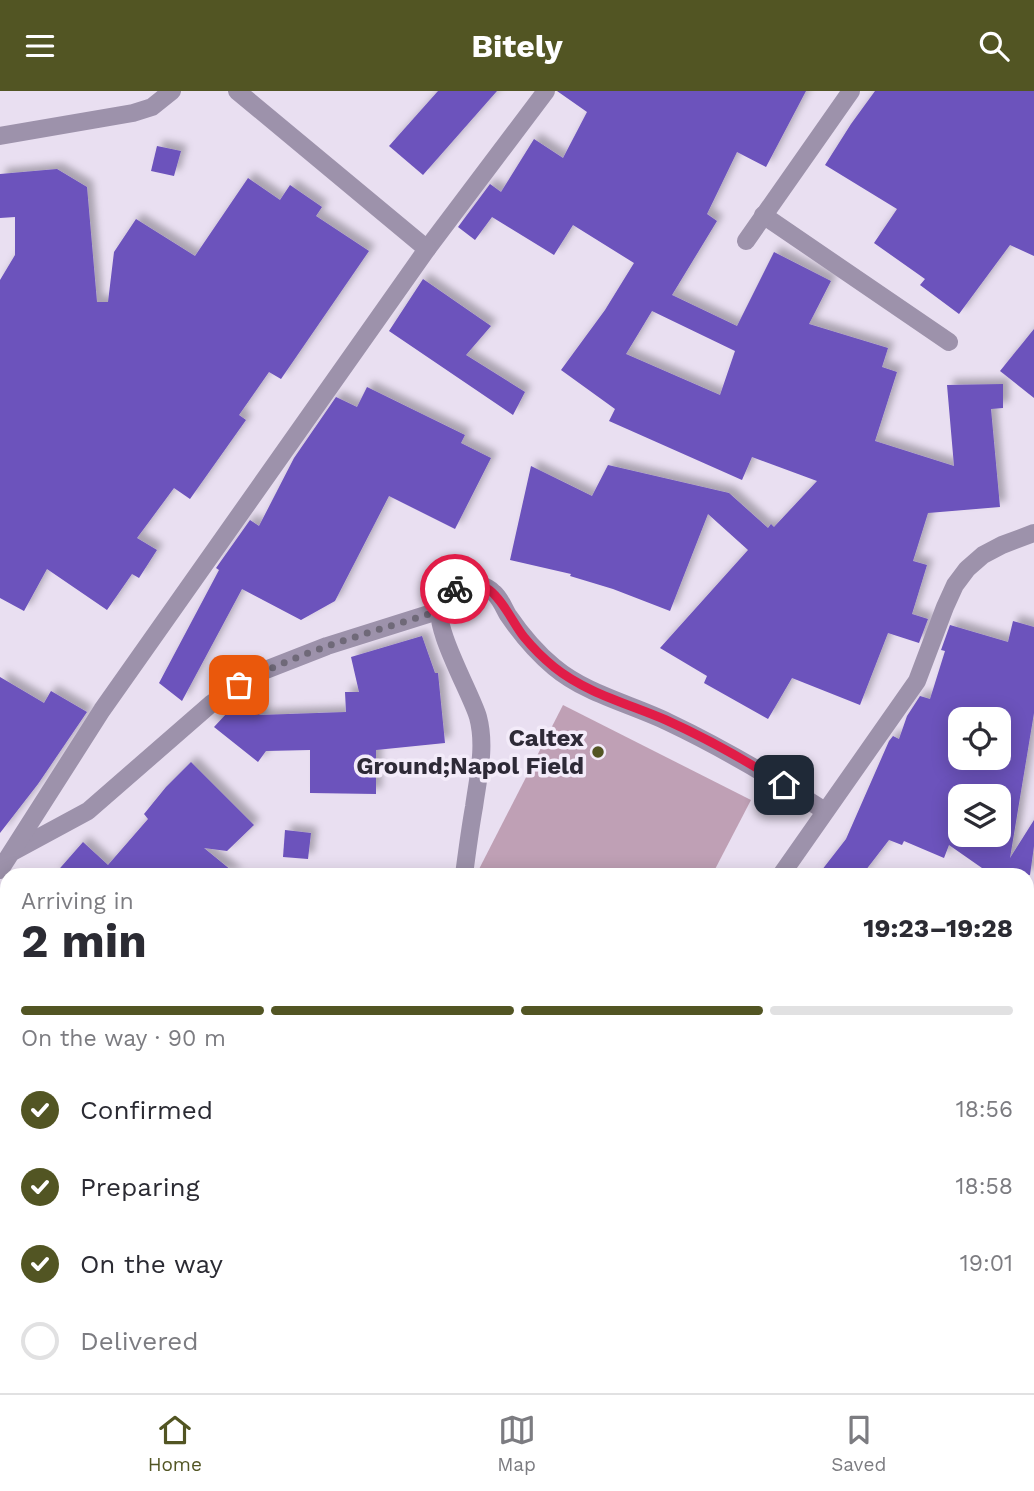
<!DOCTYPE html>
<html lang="en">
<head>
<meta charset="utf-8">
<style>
	body { margin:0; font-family:"Work Sans",sans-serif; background:#f2f2f3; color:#2b2b33; height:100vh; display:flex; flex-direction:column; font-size:26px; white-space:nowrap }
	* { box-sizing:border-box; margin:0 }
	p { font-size:23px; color:#7c7c81 }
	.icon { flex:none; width:38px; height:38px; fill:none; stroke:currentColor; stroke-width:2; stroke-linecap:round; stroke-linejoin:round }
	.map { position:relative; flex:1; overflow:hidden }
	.drawer { position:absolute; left:0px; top:777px; width:1034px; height:525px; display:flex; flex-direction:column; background:#fff; border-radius:21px 21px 0 0; box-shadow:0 4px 18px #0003 }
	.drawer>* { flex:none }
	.fabs { position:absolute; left:948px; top:616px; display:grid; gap:14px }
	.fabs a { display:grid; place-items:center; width:63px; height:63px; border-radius:14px; background:#fff; box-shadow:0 4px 18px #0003; font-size:35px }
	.pin { position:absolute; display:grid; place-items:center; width:60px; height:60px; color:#fff; margin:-30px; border-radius:14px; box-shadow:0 4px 10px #0006 }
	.courier { position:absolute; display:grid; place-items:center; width:70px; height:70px; margin:-35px; border:5px solid #e11d48; border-radius:50%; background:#fff; color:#222; box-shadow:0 2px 9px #0007 }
	.overview em { font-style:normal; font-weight:700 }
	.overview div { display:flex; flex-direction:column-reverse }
	.overview { display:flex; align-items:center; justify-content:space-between; height:119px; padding:0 21px }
	h1 { font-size:46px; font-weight:700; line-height:52px }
	.bar { display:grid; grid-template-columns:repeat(4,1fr); gap:10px 7px; align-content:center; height:84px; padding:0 21px }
	.bar i { height:9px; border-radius:5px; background:#e1e1e2 }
	.bar .selected { background:#525523 }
	.bar p { grid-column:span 4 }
	ol { padding:0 21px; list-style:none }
	li { display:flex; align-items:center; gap:21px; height:77px }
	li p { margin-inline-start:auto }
	li .icon { padding:7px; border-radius:50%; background:#525523; color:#fff; stroke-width:4 }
	li:last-child { color:#7c7c81 }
	li i { width:38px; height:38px; border:4px solid #e1e1e2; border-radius:50% }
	header { display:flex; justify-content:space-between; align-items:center; height:91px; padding:0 21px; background:#525523; color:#fff; font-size:32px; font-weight:700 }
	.tab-bar { display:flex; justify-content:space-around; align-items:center; height:98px; border-top:2px solid #e1e1e2; background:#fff; font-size:19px; color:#7c7c81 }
	.tab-bar a { display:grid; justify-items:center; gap:4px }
	.tab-bar .selected { color:#525523 }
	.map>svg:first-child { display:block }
	.green { fill:#bfa0b5 }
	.building { fill:#6c52bc; fill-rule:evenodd; filter:url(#shadow) }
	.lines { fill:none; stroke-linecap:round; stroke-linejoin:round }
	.minor { stroke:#9d92ab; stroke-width:18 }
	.highway { stroke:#494257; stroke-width:21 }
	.done { stroke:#6f6978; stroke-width:7; stroke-dasharray:0 12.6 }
	.route { stroke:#e11d48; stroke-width:9 }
	.poi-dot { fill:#525523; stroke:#f3ebf9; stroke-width:2.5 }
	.labels { text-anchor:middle; stroke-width:7; stroke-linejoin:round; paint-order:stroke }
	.poi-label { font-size:24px; font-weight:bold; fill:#2e2a37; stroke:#f3ebf9; text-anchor:end }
</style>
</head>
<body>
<header><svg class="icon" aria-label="menu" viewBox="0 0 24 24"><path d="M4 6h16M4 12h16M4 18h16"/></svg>Bitely<svg class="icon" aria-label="search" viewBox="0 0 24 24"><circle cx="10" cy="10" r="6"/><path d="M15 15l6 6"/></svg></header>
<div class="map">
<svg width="1034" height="1302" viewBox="0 0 1034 1302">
	<defs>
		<filter id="shadow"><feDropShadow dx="6" dy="-6" stdDeviation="3.5" flood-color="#0004"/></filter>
	</defs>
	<rect width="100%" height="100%" fill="#e9dff1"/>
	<path class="green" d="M 563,614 L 751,709 L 712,784 L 476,784 Z"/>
	<g class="building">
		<path d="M 438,0 L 497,0 L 423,84 L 389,55 Z"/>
		<path d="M 557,0 L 806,0 L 766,76 L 737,61 L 707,123 L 717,130 L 672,204 L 737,235 L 774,161 L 831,190 L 809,233 L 888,257 L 882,276 L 897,281 L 875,350 L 954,375 L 947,294 L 1003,293 L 1003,317 L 991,318 L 1000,416 L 928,422 L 913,470 L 927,474 L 912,523 L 928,528 L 919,552 L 888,542 L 860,614 L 792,587 L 768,628 L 704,592 L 707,585 L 660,557 L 748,459 L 708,423 L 670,520 L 613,498 L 570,485 L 571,483 L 510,469 L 531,375 L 592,405 L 608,374 L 729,402 L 768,437 L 771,433 L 774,436 L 817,390 L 752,366 L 742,389 L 609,330 L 615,318 L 561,279 L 605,219 L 634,172 L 573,134 L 554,164 L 492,126 L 475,149 L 458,136 L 490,93 L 501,101 L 534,48 L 563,67 L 587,21 ZM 652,220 L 735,260 L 720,304 L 626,263 Z"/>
		<path d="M 875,0 L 1034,0 L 1034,165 L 1010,154 L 959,223 L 920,194 L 925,188 L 874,152 L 897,118 L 825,74 L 851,33 Z"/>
		<path d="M 157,55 L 181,60 L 174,85 L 151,80 Z"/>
		<path d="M 57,78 L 87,96 L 97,211 L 108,211 L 114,161 L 136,128 L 195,165 L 248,87 L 280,109 L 290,94 L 322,116 L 316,125 L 369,160 L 281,288 L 269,281 L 239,324 L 246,329 L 190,408 L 174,397 L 137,447 L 157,459 L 139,487 L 132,483 L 107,519 L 47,478 L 24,520 L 0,507 L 0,189 L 15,164 L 15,126 L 0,127 L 0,83 Z"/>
		<path d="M 423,188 L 491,235 L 466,264 L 525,301 L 513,324 L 389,240 Z"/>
		<path d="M 1034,238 L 1034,307 L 1000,280 Z"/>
		<path d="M 367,296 L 465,344 L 461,352 L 491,367 L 455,438 L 389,405 L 335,510 L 301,529 L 242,498 L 182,610 L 159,592 L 219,479 L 216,477 L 250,429 L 259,435 L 294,367 L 336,306 L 357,316 Z"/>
		<path d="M 1013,530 L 1034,536 L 1034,622 L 1010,767 L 1034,729 L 1034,755 L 1030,784 L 992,784 L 949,754 L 944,767 L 904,750 L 902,754 L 889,749 L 862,784 L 818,784 L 846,748 L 889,650 L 893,645 L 899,648 L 907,625 L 920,605 L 930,608 L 945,560 L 941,559 L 950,534 L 1008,551 ZM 961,628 L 999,628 L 999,667 L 961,667 ZM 961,705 L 999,705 L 999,744 L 961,744 Z"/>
		<path d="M 422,545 L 435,582 L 438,582 L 445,652 L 376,659 L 376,703 L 310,702 L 310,659 L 266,660 L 258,671 L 214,636 L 240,608 L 260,624 L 346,621 L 345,601 L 359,601 L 351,566 Z"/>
		<path d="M 0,586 L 44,612 L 51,600 L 87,621 L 38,693 L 0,742 Z"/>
		<path d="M 191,671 L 254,734 L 227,760 L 204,757 L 237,784 L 54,784 L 83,751 L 108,774 L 148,728 L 144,723 L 166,696 Z"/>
		<path d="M 285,739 L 311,742 L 308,768 L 283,766 Z"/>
	</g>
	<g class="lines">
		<g class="minor">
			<path d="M 0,45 L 133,22 L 152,16 L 172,0"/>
			<path d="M 763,124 L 949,251"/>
			<path d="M 746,150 L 851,0"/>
			<path d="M 427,158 L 546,0"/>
			<path d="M 14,760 L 88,720 L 212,612 L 263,580 L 327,555 L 438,520"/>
			<path d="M 0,779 L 102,619 L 427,158 L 237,0"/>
			<path d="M 464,784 C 467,761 470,738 474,716 C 478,686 486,656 478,626 C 471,602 430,532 441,512 C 451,492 478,486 494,502 C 500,507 504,517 508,524 C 521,543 536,561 554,576 C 586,603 631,613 668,631 C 723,657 775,688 825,720"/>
			<path d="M 781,784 L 917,590 L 945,516 L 955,494 L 967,478 L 983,464 L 1002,454 L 1034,442"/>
			<path d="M 233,1302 L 233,1295"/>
			<path d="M 434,1302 L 434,1295"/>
		</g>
		<g class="highway">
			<path d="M 1027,1092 L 1034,1092"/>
			<path d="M 0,1094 L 7,1094"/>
		</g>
	</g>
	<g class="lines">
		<path class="done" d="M 239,594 C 300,559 371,542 438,520 L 441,511 L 455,498"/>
		<path class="route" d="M 455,498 C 491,477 506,523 524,546 C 533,557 543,567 554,576 C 586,602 629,613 666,629 C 706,647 747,670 784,694"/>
	</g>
	<circle class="poi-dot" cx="598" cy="661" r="7"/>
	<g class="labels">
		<g class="poi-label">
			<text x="584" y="655">Caltex<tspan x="584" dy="28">Ground;Napol Field</tspan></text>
		</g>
	</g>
</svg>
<div class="fabs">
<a><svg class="icon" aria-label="locate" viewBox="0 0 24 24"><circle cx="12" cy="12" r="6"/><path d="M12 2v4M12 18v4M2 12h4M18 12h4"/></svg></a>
<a><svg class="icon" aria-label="layers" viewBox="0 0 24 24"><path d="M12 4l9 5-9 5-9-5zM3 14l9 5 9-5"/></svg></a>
</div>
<div class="pin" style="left:239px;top:594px;background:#ea580c"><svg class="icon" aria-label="bag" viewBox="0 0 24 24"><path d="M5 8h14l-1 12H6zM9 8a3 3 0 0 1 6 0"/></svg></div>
<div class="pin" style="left:784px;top:694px;background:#1f2937"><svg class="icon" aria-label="home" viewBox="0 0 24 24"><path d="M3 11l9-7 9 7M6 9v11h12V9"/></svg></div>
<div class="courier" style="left:455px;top:498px"><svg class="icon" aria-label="bike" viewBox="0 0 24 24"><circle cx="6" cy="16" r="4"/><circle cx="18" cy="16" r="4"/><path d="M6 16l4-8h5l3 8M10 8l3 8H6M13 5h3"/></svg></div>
<section class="drawer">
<div class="overview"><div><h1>2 min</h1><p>Arriving in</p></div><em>19:23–19:28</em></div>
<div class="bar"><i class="selected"></i><i class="selected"></i><i class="selected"></i><i></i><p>On the way · 90 m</p></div>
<ol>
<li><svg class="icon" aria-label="check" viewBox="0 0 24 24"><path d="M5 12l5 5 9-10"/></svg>Confirmed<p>18:56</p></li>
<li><svg class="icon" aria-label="check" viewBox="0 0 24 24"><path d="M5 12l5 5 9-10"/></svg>Preparing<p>18:58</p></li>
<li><svg class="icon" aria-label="check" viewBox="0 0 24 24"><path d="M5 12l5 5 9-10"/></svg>On the way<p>19:01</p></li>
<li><i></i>Delivered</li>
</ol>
</section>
</div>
<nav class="tab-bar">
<a class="selected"><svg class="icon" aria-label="home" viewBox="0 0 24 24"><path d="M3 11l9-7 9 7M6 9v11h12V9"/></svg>Home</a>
<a><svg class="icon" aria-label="map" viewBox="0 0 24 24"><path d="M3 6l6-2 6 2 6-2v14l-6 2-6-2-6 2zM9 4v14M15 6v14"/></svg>Map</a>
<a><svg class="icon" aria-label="saved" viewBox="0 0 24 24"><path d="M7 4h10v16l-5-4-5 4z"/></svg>Saved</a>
</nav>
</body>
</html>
